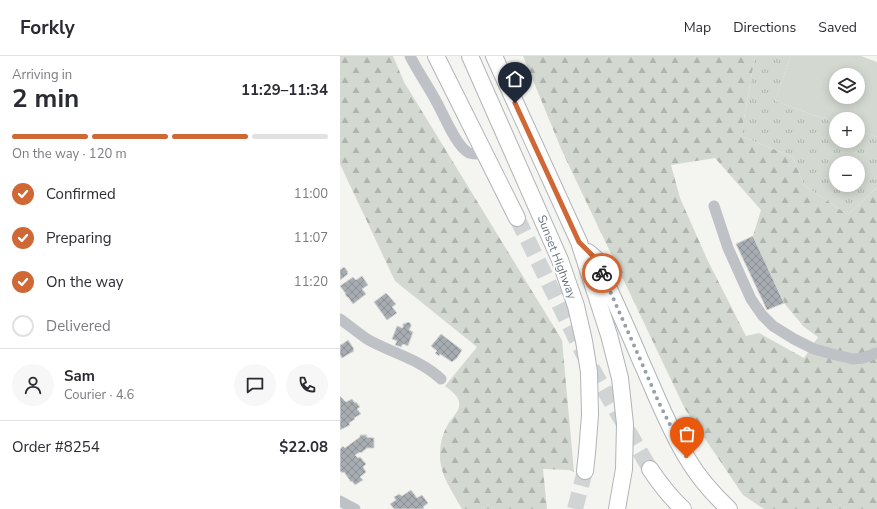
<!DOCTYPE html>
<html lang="en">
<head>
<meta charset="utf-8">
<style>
	body { margin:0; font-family:"Nunito Sans",sans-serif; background:#f7f7f7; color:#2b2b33; height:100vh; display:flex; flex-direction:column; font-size:15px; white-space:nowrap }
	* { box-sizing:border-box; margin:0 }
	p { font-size:13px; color:#7c7c81 }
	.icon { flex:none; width:22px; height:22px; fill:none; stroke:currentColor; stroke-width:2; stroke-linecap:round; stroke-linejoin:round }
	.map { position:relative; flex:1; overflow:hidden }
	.details { display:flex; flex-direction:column; background:#fff; width:340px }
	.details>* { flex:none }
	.tools { position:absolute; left:489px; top:12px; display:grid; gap:8px }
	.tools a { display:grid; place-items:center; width:36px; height:36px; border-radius:50%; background:#fff; box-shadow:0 2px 10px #0003; font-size:20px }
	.pin { position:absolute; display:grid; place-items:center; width:34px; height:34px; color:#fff; margin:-41px -17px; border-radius:50% 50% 50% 0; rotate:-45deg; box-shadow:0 0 4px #0007 }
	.pin .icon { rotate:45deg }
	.courier { position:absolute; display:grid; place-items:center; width:40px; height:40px; margin:-20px; border:3px solid #d06835; border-radius:50%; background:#fff; color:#222; box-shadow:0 1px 5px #0007 }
	.summary em { font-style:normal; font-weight:700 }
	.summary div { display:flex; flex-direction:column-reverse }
	.summary { display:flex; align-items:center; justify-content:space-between; height:68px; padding:0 12px }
	h1 { font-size:26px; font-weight:700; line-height:30px }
	.bar { display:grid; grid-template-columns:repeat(4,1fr); gap:6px 4px; align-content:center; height:48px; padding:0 12px }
	.bar i { height:5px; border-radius:3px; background:#e1e1e2 }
	.bar .active { background:#d06835 }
	.bar p { grid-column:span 4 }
	.line { display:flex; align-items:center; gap:10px; padding:0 12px; border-top:1px solid #e1e1e2 }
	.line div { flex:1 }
	.round { display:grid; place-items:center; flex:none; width:42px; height:42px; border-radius:21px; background:#f7f7f7 }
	ol { padding:0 12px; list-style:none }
	li { display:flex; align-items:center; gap:12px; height:44px }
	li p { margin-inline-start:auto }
	li .icon { padding:4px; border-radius:50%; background:#d06835; color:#fff; stroke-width:4 }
	li:last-child { color:#7c7c81 }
	li i { width:22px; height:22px; border:2px solid #e1e1e2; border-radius:50% }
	header { display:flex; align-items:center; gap:24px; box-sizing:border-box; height:56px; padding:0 20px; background:#fff; border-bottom:1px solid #e1e1e2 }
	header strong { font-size:19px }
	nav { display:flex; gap:22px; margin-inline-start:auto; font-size:14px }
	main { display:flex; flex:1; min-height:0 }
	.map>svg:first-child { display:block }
	.grass { fill:url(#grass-tufts); fill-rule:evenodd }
	.forest { fill:url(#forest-firs); fill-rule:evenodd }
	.garden { fill:#d3d9d1; fill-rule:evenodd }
	.building { fill:url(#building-cross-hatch); stroke:#d6d6d4 }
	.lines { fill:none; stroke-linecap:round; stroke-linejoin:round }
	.highway-tunnel { stroke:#d1d4d4; stroke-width:16; stroke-dasharray:16 8; stroke-linecap:butt }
	.highway-casing { stroke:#b1b4b7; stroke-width:18 }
	.minor { stroke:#bec1c5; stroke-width:11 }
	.highway { stroke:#fff; stroke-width:16 }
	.done { stroke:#98a0a7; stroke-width:4; stroke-dasharray:0 7.2 }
	.route { stroke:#d06835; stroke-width:5 }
	.labels { text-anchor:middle; stroke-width:4; stroke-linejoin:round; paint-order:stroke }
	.street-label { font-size:12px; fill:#67727f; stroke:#fff }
</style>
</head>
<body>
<header>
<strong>Forkly</strong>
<nav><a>Map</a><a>Directions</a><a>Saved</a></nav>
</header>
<main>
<section class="details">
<div class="summary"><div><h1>2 min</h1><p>Arriving in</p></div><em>11:29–11:34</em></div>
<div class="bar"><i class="active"></i><i class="active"></i><i class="active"></i><i></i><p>On the way · 120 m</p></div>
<ol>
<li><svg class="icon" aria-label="check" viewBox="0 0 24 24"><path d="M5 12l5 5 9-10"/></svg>Confirmed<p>11:00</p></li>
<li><svg class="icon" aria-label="check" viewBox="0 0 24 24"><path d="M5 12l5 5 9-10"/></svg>Preparing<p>11:07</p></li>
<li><svg class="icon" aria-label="check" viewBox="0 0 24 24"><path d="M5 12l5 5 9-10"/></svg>On the way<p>11:20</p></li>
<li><i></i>Delivered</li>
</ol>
<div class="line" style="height:72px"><a class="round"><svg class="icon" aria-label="person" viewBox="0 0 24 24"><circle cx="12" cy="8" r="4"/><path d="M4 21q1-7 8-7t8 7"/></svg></a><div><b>Sam</b><p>Courier · 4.6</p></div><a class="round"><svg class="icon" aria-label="chat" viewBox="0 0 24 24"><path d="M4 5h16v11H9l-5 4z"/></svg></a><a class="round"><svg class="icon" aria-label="phone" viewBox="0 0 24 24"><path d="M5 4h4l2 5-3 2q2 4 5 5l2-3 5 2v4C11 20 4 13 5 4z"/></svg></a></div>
<div class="line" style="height:52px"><div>Order #8254</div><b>$22.08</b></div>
</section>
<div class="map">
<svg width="537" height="453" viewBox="0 0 537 453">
	<defs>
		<pattern id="grass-tufts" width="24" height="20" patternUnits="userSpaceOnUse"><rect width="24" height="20" fill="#d3d9d1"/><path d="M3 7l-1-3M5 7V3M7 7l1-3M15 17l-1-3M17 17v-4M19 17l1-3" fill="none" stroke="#afb4af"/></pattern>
		<pattern id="forest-firs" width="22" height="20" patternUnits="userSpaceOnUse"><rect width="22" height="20" fill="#d3d9d1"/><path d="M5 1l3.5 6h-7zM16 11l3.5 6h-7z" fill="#afb4af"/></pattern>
		<pattern id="building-cross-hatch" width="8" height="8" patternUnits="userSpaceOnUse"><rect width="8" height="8" fill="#a6acb1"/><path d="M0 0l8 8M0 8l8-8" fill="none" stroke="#8b9095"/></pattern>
	</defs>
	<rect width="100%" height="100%" fill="#f4f4f1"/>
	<path class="grass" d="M 415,0 L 451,0 L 435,45 L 496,67 L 496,85 L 518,85 L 518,74 L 537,81 L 537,131 L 508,159 L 464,129 L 453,101 L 401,80 ZM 496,107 L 518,107 L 518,129 L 496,129 Z"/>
	<g class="forest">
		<path d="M 0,0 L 53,0 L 64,26 L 222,284 L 234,416 L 229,414 L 203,413 L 207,453 L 122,453 C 113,436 100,420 100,400 C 100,389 102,379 107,370 C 111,362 121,355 119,346 C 118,339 110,334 105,330 L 137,291 L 55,225 L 0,108 Z"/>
		<path d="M 183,0 L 415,0 L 401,80 L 453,101 L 464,129 L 508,159 L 537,131 L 537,453 L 424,453 L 403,439 L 345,353 L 222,95 ZM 375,102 L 421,154 L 413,180 L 396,188 L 427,254 L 444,247 L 464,271 L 478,281 L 464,302 L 419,277 L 406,280 L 367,203 L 340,142 L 331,109 Z"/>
	</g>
	<path class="garden" d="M 451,0 L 521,0 L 537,6 L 537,81 L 518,74 L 518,63 L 496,63 L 496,67 L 435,45 ZM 496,19 L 518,19 L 518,41 L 496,41 Z"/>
	<g class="building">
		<path d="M 413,180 L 444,247 L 427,254 L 396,188 Z"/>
		<path d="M 4,211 L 8,216 L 7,216 L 8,218 L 0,224 L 0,214 Z"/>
		<path d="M 22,220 L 28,229 L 22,233 L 26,238 L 13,248 L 8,241 L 7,241 L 5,238 L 6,238 L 0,230 L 13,221 L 16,224 Z"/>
		<path d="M 46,237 L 56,248 L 52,251 L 57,257 L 47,264 L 34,246 Z"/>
		<path d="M 69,266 L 71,268 L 71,270 L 69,274 L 73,276 L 68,290 L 63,288 L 61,291 L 55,289 L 57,285 L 52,283 L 57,270 L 63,272 L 63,268 Z"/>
		<path d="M 101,278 L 122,294 L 117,302 L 112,306 L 100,298 L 99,300 L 95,297 L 97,295 L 91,290 Z"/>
		<path d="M 8,284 L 14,293 L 13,294 L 14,295 L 2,302 L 0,299 L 0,288 L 1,289 Z"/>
		<path d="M 0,340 L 6,346 L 12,343 L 15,347 L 16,346 L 20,351 L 17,353 L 21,358 L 14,362 L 15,363 L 9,367 L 10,369 L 0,374 Z"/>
		<path d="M 20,379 L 27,379 L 26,381 L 34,382 L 34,392 L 27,392 L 21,397 L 20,396 L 15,399 L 18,402 L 20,401 L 26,408 L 23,411 L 26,416 L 20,421 L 23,424 L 15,429 L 12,425 L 11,426 L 4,416 L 3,417 L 0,415 L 0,393 L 3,390 L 5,392 L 20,381 Z"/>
		<path d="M 71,434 L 77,442 L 82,439 L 88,447 L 83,451 L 84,453 L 54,453 L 50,448 L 56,444 L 54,441 L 59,438 L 62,440 Z"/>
	</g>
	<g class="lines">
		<g class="highway-tunnel">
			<path d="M 177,162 L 243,297 L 310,413"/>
			<path d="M 235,453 L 245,415"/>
		</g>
		<g class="highway-casing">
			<g id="highway">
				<path d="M 96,0 L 177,162"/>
				<path d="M 130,0 L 220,204 L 236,250 L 244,285 L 249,316 L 250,359 L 247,397 L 245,415"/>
				<path d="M 154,0 L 239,186 L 269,279 L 280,322 L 285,368 L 284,413 L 277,453"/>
				<path d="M 248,196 L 256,203 C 270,236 286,269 300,303 C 315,336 328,371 347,402 C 358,421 373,438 389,453"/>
				<path d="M 310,413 C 320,428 330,441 343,453"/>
			</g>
		</g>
		<g class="minor">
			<path d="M 70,0 C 78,16 88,30 96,45 C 104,59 116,90 129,97 C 134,99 140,98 145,97"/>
			<path d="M 374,150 L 388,192 L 411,243 L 422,259 L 433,270 L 454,283 L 474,293 L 496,299 L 513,303 L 523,302 L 537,297"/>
			<path d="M 0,263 C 9,269 18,277 27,283 C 51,297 80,303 101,323"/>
			<path d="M 0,445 L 15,453"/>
		</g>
		<use href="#highway" class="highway"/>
	</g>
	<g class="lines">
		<path class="done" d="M 262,217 L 300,303 L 319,347 L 347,402"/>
		<path class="route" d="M 175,47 L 239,186 L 256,203 L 262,217"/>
	</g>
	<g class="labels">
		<g class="street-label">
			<text transform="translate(217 201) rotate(69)" y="4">Sunset Highway</text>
		</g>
	</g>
</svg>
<div class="tools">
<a><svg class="icon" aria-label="layers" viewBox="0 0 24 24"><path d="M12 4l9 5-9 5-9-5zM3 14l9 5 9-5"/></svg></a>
<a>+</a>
<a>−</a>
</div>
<div class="pin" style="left:347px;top:402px;background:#ea580c"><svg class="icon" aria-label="bag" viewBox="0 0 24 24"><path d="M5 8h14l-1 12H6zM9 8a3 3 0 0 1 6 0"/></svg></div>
<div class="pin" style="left:175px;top:47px;background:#1f2937"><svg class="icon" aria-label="home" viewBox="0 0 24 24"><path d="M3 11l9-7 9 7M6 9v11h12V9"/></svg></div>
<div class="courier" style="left:262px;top:217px"><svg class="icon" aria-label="bike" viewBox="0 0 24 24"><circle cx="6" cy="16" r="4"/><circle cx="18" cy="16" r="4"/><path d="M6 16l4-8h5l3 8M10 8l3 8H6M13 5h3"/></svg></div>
</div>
</main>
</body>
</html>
